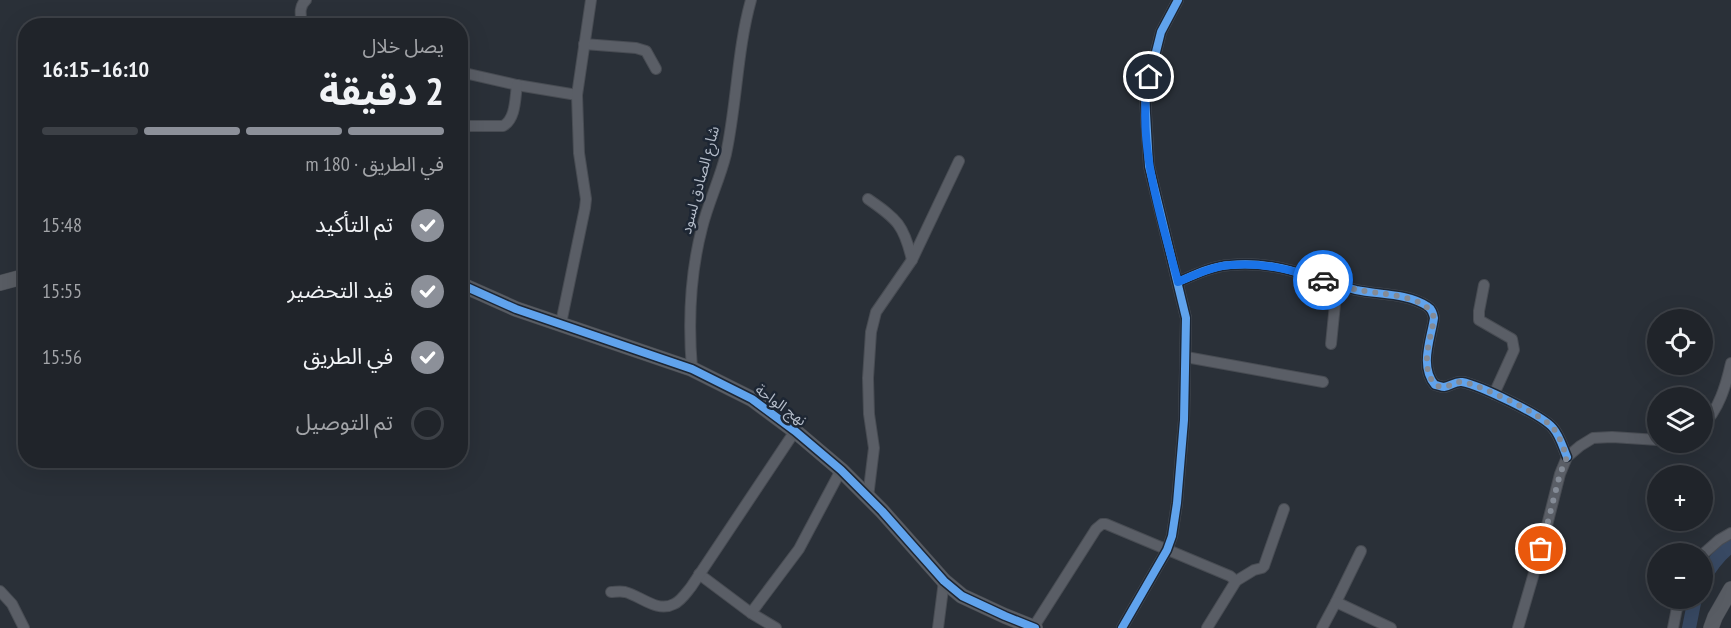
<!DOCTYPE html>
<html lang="ar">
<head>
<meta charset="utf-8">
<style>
	body { margin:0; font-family:"PT Sans Narrow","Noto Sans Arabic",sans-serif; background:#282c32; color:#f1f3f6; direction:rtl; height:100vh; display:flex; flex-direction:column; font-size:22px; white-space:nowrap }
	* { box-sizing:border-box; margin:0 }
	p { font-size:20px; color:#a2a4a8 }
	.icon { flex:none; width:33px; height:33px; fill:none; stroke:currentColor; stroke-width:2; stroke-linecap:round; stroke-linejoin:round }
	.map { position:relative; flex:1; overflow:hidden; direction:ltr }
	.side { position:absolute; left:18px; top:18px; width:450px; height:450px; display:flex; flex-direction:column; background:#20242a; border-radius:24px; box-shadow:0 6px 24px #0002,0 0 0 2px #3d4147; direction:rtl }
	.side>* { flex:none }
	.fabs { position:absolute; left:1647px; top:309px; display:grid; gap:12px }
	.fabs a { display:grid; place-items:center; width:66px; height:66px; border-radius:50%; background:#20242a; box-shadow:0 6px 24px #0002,0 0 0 2px #3d4147; font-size:30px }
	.pin { position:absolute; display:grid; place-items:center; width:51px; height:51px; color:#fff; margin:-26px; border:3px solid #fff; border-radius:50%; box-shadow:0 2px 6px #0007 }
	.courier { position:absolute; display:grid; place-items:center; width:60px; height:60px; margin:-30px; border:4px solid #1a73e8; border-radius:50%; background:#fff; color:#222; box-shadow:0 2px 8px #0007 }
	.overview em { font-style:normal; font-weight:700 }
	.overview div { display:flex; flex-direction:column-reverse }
	.overview { display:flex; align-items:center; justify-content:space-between; height:102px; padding:0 24px }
	h1 { font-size:39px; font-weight:700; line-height:45px }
	.bar { display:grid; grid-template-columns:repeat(4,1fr); gap:9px 6px; align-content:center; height:72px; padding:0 24px }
	.bar i { height:8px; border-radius:4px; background:#3d4147 }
	.bar .selected { background:#8c9099 }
	.bar p { grid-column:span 4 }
	ol { padding:0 24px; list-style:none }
	li { display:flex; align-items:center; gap:18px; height:66px }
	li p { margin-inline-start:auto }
	li .icon { padding:6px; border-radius:50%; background:#8c9099; color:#fff; stroke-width:4 }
	li:last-child { color:#a2a4a8 }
	li i { width:33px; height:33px; border:3px solid #3d4147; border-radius:50% }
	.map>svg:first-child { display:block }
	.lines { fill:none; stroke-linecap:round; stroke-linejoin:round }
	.canal { stroke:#384963; stroke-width:14 }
	.street-casing { stroke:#484c53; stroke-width:12 }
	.secondary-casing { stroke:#484c53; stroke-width:16 }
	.street { stroke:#5a5e66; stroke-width:10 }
	.secondary { stroke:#595d64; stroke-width:15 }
	.cycleway-casing { stroke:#1d2633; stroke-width:11 }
	.cycleway { stroke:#60a3ed; stroke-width:8 }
	.done { stroke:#848b96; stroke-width:6; stroke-dasharray:0 10.8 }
	.route { stroke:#1a73e8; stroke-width:8 }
	.labels { text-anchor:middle; stroke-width:5; stroke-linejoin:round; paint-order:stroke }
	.street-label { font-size:15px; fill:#b4bcc9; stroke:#1d2633 }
</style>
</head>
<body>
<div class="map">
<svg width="1731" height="628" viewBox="0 0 1731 628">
	<rect width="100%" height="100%" fill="#2a3038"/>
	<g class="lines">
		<g class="canal">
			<path d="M 1702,581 C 1710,567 1718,555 1731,546"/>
			<path d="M 1689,628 L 1695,598"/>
		</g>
		<g class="street-casing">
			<g id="street">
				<path d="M 302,26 C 301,16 298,7 306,0"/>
				<path d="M 584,44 L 636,48 L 646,51 L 656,69"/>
				<path d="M 460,72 L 517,85 L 577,95"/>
				<path d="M 460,128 L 467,126 L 503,126 C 516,119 515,98 517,85"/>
				<path d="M 868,199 C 897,219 904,225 912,260"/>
				<path d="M 1178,282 C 1194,275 1212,266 1230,265 C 1278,260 1312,279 1356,290 C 1379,295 1407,293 1427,306 C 1432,309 1433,313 1434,318 C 1431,339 1419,366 1435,385 C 1438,385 1441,387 1444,387 C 1451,386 1455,381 1462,382 C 1479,385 1542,415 1553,428 C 1560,436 1563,448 1567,457"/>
				<path d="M 1484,285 L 1479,311 L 1479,320 L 1512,339 L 1514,350 L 1494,394"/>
				<path d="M 561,323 L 585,208 L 586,199 L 579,153 L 577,95 L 591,0"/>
				<path d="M 1331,344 L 1337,284"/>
				<path d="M 1186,357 L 1323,382"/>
				<path d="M 692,369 C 688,321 690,274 702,228 C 708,203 720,179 726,154 C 737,103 737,50 751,0"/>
				<path d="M 1702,426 C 1719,410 1726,385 1731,363"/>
				<path d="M 868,497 L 874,448 L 869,414 L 868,378 L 871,332 L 876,312 L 912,260 L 959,161"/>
				<path d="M 1702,555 L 1719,540 L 1731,533"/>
				<path d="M 699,574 L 751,613 L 776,628"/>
				<path d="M 1236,581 L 1254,570 L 1262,568 L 1264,566 L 1284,509"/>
				<path d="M 0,591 L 12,604 L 24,628"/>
				<path d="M 611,592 C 615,592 620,591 625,592 C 641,596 657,613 674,604 C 681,601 686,593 691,587 L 795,431"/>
				<path d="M 1336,602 L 1361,551"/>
				<path d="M 751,613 L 799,549 L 841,470"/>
				<path d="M 938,628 L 944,581"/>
				<path d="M 1033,628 L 1096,529 L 1102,524 L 1106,524 L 1230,576 L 1236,581 L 1207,628"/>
				<path d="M 1122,628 L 1167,550 L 1172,536 L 1177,503 L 1184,420 L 1186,318 L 1149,166 L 1145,96 L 1161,32 L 1178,0"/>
				<path d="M 1322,628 L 1336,602 L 1391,628"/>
				<path d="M 1518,628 L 1541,549 L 1560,474 L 1567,457 L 1580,446 L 1593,438 L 1612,437 L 1658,440"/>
				<path d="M 1673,628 L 1679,598"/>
			</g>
		</g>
		<g class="secondary-casing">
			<g id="secondary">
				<path d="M 0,283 L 26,276"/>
				<path d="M 460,284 L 516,309 L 692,369 L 752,399 L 795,431 L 841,470 L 882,511 L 944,581 L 962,596 L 1005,616 L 1035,628"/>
				<path d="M 1711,628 L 1715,617 L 1731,589"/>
			</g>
		</g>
		<use href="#street" class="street"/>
		<use href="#secondary" class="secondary"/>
		<g class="cycleway-casing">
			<g id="cycleway">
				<path d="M 1178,282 C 1194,275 1212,266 1230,265 C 1278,260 1312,279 1356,290 C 1379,295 1407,293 1427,306 C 1432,309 1433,313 1434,318 C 1431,339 1419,366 1435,385 C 1438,385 1441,387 1444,387 C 1451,386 1455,381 1462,382 C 1479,385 1542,415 1553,428 C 1560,436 1563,448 1567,457"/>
				<path d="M 460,284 L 516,309 L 692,369 L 752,399 L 795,431 L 841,470 L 882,511 L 944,581 L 962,596 L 1005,616 L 1035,628"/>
				<path d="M 1122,628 L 1167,550 L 1172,536 L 1177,503 L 1184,420 L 1186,318 L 1149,166 L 1145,96 L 1161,32 L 1178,0"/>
			</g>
		</g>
		<use href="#cycleway" class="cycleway"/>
	</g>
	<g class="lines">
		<path class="done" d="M 1323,280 C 1334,284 1346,288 1359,290 C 1378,294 1429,295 1434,318 C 1431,340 1419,365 1435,385 C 1438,386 1441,387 1444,387 C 1451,386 1455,381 1462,382 C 1479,384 1543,415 1553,428 C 1560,436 1563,448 1567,457 L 1560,474 L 1541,549"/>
		<path class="route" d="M 1149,77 C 1135,140 1162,221 1178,282 C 1194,275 1213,266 1231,265 C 1263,262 1292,270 1323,280"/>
	</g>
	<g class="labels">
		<g class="street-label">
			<text transform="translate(700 180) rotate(-75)" y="5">شارع الصادق لسود</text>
			<text transform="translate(781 405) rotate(36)" y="5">نهج الواحة</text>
		</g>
	</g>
</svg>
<div class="fabs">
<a><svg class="icon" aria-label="locate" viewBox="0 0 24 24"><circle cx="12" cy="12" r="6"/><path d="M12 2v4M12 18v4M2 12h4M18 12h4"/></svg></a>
<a><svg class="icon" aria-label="layers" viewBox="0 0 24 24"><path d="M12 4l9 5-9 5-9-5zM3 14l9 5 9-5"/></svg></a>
<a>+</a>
<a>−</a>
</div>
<div class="pin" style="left:1541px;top:549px;background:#ea580c"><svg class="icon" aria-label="bag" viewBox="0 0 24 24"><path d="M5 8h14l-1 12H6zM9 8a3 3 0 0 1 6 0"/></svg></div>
<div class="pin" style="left:1149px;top:77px;background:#1f2937"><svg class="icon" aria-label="home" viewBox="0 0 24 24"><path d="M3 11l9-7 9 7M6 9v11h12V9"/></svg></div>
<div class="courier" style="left:1323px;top:280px"><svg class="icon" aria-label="car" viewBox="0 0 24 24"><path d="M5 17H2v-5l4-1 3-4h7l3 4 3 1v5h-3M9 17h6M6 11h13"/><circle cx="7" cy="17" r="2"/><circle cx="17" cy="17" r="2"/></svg></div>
<section class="side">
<div class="overview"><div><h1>2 دقيقة</h1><p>يصل خلال</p></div><em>16:10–16:15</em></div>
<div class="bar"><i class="selected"></i><i class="selected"></i><i class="selected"></i><i></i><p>في الطريق · 180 m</p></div>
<ol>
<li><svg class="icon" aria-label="check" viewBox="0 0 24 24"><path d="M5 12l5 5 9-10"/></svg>تم التأكيد<p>15:48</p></li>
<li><svg class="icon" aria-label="check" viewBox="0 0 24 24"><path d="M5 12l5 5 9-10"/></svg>قيد التحضير<p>15:55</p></li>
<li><svg class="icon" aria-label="check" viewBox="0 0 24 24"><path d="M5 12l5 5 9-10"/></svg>في الطريق<p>15:56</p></li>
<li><i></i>تم التوصيل</li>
</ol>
</section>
</div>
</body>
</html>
